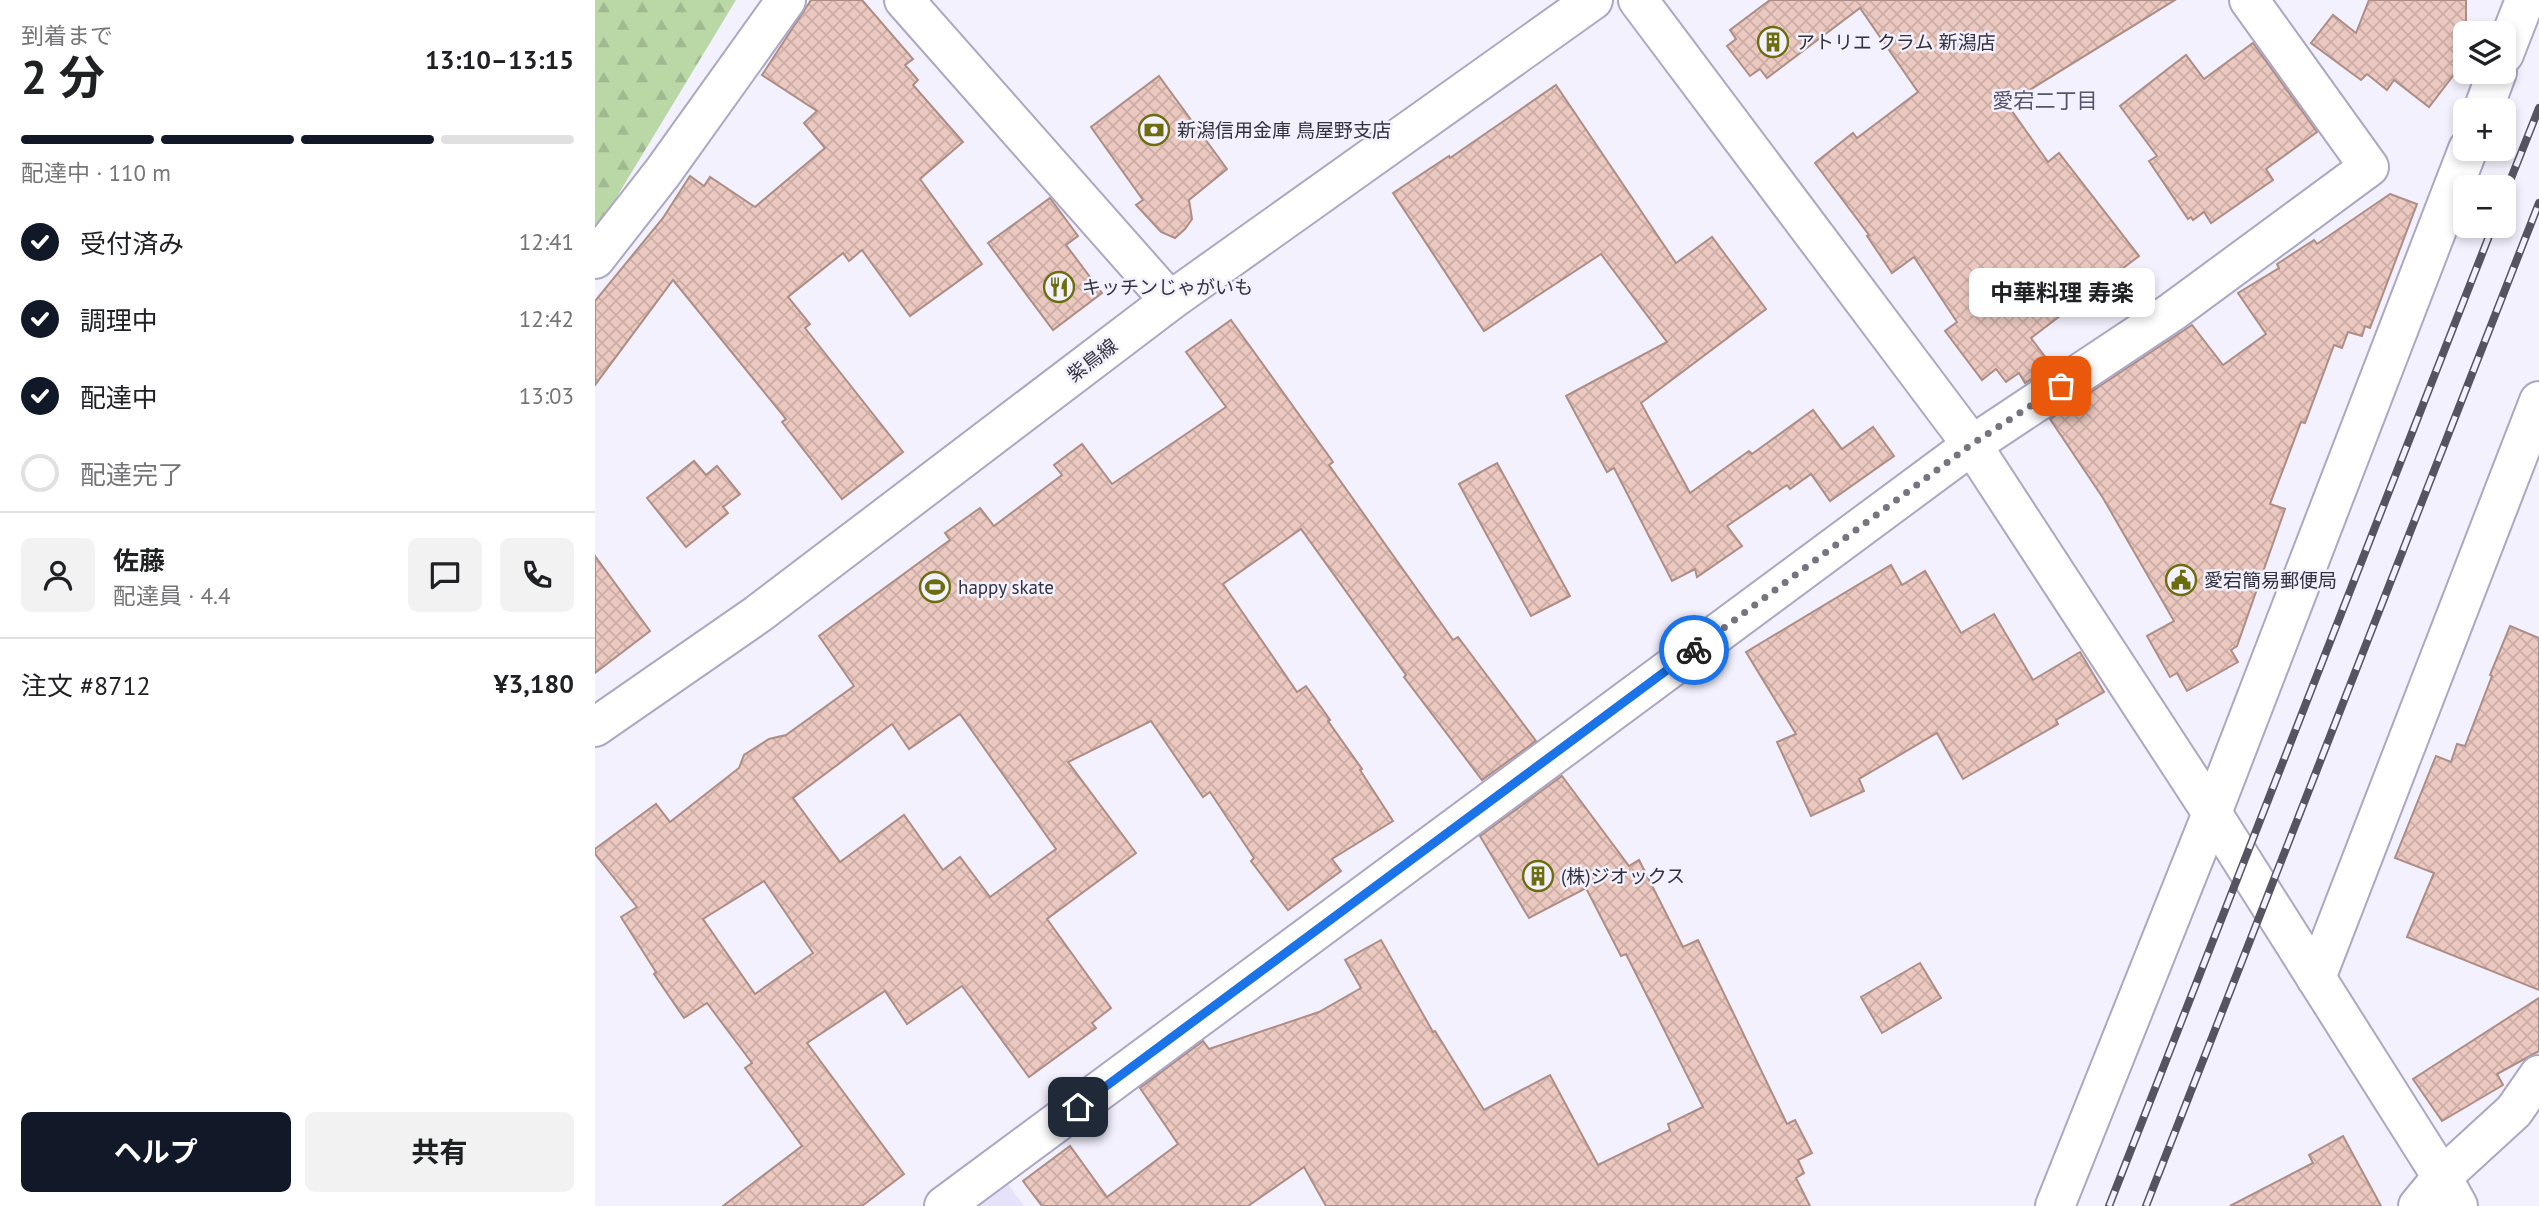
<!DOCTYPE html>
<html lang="ja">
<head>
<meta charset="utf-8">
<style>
	body { margin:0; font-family:"PT Sans","Noto Sans JP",sans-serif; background:#f2f2f2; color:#202124; height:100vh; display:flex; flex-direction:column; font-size:26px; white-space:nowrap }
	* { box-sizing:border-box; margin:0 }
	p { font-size:23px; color:#757577 }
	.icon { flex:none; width:38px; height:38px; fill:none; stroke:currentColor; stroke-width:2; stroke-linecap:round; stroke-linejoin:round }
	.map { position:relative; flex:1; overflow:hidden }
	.side { display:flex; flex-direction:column; background:#fff; width:595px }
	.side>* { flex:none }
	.tools { position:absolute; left:1858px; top:21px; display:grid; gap:14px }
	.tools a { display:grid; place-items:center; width:63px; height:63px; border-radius:10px; background:#fff; box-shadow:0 4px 10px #0003; font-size:35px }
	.pin { position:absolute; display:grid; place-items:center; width:60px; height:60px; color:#fff; margin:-30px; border-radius:14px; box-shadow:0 4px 10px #0006 }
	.courier { position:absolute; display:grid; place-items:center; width:70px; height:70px; margin:-35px; border:5px solid #1a73e8; border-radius:50%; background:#fff; color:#222; box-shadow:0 2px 9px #0007 }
	.bubble { position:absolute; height:49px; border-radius:10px; background:#fff; box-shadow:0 4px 10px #0003; font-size:23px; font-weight:700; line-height:49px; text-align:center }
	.summary em { font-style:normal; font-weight:700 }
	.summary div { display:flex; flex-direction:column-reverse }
	.summary { display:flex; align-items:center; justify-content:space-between; height:119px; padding:0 21px }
	h1 { font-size:46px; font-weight:700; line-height:52px }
	.bar { display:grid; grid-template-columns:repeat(4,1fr); gap:10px 7px; align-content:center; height:84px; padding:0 21px }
	.bar i { height:9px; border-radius:5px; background:#e0e0e0 }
	.bar .active { background:#111827 }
	.bar p { grid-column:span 4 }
	.line { display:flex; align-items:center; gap:18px; padding:0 21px; border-top:2px solid #e0e0e0 }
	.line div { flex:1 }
	.round { display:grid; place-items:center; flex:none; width:74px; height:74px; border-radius:10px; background:#f2f2f2 }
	ol { padding:0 21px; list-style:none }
	li { display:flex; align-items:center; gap:21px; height:77px }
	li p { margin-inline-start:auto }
	li .icon { padding:7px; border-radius:50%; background:#111827; color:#fff; stroke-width:4 }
	li:last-child { color:#757577 }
	li i { width:38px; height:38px; border:4px solid #e0e0e0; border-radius:50% }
	.cta { display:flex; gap:14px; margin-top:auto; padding:14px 21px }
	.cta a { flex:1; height:80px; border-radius:10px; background:#111827; color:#fff; font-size:28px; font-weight:700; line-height:80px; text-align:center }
	.cta a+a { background:#f2f2f2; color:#202124 }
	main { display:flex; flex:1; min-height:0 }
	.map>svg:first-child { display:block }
	.built { fill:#e5e2f9 }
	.forest { fill:url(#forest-firs) }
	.building { fill:url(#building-cross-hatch); stroke:#ad8d85; stroke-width:2; fill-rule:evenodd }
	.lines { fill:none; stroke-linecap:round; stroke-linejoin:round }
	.minor-casing { stroke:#aba7c4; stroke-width:42 }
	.tertiary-casing { stroke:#aba7c4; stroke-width:42 }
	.minor { stroke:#fff; stroke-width:38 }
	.tertiary { stroke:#fff; stroke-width:38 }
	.rail-casing { stroke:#565460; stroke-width:8 }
	.rail { stroke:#f2f1fd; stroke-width:5; stroke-dasharray:16; stroke-linecap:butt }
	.done { stroke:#767480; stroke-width:7; stroke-dasharray:0 12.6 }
	.route { stroke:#1a73e8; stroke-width:9 }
	.labels { text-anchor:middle; stroke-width:5; stroke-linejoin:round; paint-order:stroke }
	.poi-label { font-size:19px; fill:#33313d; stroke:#f2f1fd; text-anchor:start }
	.street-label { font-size:19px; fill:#33313d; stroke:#f2f1fd }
	.neighbourhood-label { font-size:21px; fill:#56536c; stroke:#f2f1fd }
</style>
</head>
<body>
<main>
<section class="side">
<div class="summary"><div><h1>2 分</h1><p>到着まで</p></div><em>13:10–13:15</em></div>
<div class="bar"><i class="active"></i><i class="active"></i><i class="active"></i><i></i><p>配達中 · 110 m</p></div>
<ol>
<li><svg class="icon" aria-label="check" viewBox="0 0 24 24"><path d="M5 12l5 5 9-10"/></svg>受付済み<p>12:41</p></li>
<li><svg class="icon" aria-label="check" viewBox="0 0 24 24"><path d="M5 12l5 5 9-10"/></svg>調理中<p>12:42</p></li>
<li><svg class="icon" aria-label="check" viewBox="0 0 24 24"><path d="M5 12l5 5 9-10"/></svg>配達中<p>13:03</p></li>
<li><i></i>配達完了</li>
</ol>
<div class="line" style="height:126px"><a class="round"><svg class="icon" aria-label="person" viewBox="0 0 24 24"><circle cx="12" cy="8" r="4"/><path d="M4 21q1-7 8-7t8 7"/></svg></a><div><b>佐藤</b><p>配達員 · 4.4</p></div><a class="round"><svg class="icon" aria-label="chat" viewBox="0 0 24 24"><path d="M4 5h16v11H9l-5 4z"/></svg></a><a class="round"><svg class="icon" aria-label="phone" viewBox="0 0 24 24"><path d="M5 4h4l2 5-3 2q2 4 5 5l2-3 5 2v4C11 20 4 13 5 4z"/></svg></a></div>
<div class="line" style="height:91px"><div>注文 #8712</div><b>¥3,180</b></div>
<div class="cta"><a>ヘルプ</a><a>共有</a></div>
</section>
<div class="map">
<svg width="1944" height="1206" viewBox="0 0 1944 1206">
	<defs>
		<pattern id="forest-firs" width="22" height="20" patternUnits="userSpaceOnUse" patternTransform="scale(1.75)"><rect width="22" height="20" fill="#bad7a6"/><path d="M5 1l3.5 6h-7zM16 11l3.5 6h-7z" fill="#a0b990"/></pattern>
		<pattern id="building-cross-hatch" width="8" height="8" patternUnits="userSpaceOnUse" patternTransform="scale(1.75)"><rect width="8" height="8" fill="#ecc9c0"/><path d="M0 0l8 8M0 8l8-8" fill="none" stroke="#cbada6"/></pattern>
	</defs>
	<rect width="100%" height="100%" fill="#f2f1fd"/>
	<path class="built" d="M 406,1174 L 429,1206 L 366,1206 Z"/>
	<path class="forest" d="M 0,0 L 141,0 L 15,208 L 0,226 Z"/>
	<g class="building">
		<path d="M 216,0 L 267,0 L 318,59 L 310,65 L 323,80 L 318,85 L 368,142 L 325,179 L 387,264 L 315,316 L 267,250 L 254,261 L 248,253 L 193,297 L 215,324 L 210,328 L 308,452 L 247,499 L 187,422 L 191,419 L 78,280 L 0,385 L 0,301 L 68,218 L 95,176 L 109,186 L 115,177 L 160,207 L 230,148 L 209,123 L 222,111 L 167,75 Z"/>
		<path d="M 1175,0 L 1580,0 L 1412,104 L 1453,162 L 1464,153 L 1544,256 L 1436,338 L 1457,366 L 1430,383 L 1424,373 L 1411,382 L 1401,369 L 1387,380 L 1350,331 L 1362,322 L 1319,257 L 1297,273 L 1272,236 L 1274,235 L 1220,163 L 1258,133 L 1262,138 L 1323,92 L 1265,8 L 1172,78 L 1165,69 L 1155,76 L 1132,46 L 1141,39 L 1135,30 Z"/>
		<path d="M 1774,0 L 1871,0 L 1871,59 L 1834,107 L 1799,80 L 1792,90 L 1772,74 L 1766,80 L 1716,43 L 1738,15 L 1761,33 Z"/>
		<path d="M 1658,43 L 1722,132 L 1671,169 L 1678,180 L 1616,223 L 1609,212 L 1598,220 L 1596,217 L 1593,219 L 1554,161 L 1562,156 L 1525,106 L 1591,55 L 1609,79 Z"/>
		<path d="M 564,76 L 632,169 L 594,200 L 597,219 L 590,229 L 580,238 L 566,232 L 541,205 L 548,200 L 496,127 Z"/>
		<path d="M 961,85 L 1081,263 L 1117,237 L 1171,309 L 1046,403 L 1095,493 L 1154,451 L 1157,454 L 1218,410 L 1247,449 L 1278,427 L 1299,456 L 1235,501 L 1216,474 L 1195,489 L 1192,485 L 1132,526 L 1147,546 L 1102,577 L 1100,569 L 1077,581 L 1019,468 L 1012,472 L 971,396 L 1072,342 L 1006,254 L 889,331 L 798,193 L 854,156 L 855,158 Z"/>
		<path d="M 1795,194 L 1822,204 L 1775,328 L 1770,326 L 1767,336 L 1753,332 L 1747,348 L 1739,345 L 1710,423 L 1706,422 L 1675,504 L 1690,509 L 1642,646 L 1636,650 L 1643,662 L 1592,691 L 1582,673 L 1575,677 L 1552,636 L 1579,621 L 1508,498 L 1455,419 L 1597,325 L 1628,365 L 1671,334 L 1643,293 L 1684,268 L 1682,264 L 1719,240 L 1722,244 Z"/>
		<path d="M 455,198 L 483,236 L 471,245 L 507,293 L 458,330 L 393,243 Z"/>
		<path d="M 636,320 L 738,462 L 734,465 L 858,640 L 863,637 L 941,741 L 887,780 L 809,677 L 811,675 L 706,529 L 628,584 L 702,692 L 711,686 L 735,720 L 733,721 L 767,769 L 765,770 L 798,821 L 737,859 L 746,871 L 693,910 L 656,861 L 659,858 L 615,792 L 608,797 L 556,721 L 473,762 L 541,853 L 452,919 L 516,1008 L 497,1023 L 501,1028 L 434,1077 L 367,986 L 312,1024 L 290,991 L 212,1043 L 309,1174 L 267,1206 L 128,1206 L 207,1146 L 150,1068 L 157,1063 L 112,1003 L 89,1018 L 59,974 L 61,972 L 26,917 L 42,907 L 0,854 L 0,849 L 61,804 L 75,822 L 144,768 L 149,755 L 174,739 L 191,735 L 259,686 L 224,636 L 355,540 L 350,533 L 385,508 L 399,526 L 467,475 L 459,465 L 487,444 L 517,484 L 631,407 L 591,352 ZM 365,714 L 461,849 L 395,897 L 365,857 L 348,870 L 309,815 L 245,862 L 198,798 L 297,724 L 314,749 ZM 169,881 L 218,953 L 160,994 L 108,919 Z"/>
		<path d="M 99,461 L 111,475 L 122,466 L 145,494 L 128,507 L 133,513 L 91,547 L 52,498 Z"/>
		<path d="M 902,463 L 975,596 L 936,616 L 864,484 Z"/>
		<path d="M 0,556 L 55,631 L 0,673 Z"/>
		<path d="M 1296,565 L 1307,585 L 1330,571 L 1366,633 L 1399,614 L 1438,680 L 1485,652 L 1509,692 L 1461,720 L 1463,724 L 1368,779 L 1342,733 L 1264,779 L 1269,791 L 1216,816 L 1182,742 L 1201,734 L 1151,652 Z"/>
		<path d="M 1915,626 L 1944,638 L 1944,990 L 1812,937 L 1839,873 L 1800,858 L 1841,756 L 1856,762 L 1862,744 L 1870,746 L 1897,676 L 1895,675 Z"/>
		<path d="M 967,776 L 1034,866 L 1044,860 L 1088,947 L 1103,940 L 1192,1124 L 1200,1120 L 1217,1153 L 1203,1160 L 1209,1173 L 1201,1178 L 1215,1206 L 731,1206 L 709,1167 L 653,1206 L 447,1206 L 428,1181 L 475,1146 L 512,1197 L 583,1144 L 545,1088 L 608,1041 L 614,1049 L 724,1012 L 766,988 L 750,960 L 786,940 L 838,1032 L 840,1031 L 889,1110 L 955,1075 L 1003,1165 L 1075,1130 L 1073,1124 L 1108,1107 L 1031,954 L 1026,956 L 991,888 L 934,918 L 885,836 Z"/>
		<path d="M 1325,963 L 1346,998 L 1287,1033 L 1266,997 Z"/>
		<path d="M 1944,998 L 1944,1051 L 1902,1074 L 1908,1085 L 1847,1121 L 1818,1079 Z"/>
		<path d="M 1748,1136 L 1786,1206 L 1635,1206 L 1718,1163 L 1714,1155 Z"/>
	</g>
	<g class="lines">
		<g class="minor-casing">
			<g id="minor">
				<path d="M 309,0 L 575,301"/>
				<path d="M 1043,0 L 1377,445 L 1617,813 L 1847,1177 L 1863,1206"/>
				<path d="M 1909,54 L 1930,0"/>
				<path d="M 1888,110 L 1902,72"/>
				<path d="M 0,259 L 68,172 L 191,0"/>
				<path d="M 1721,978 L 1944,401"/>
				<path d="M 349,1206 L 1377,445 L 1577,312 L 1774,167 L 1654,0"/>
				<path d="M 1460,1206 L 1617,813 L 1873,149"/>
				<path d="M 1823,1206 L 1847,1177 L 1919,1111 L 1944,1075"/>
			</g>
		</g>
		<g class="tertiary-casing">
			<path id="tertiary" d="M 0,727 L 163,614 L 575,301 L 998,0"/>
		</g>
		<use href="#minor" class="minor"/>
		<use href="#tertiary" class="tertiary"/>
		<g class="rail-casing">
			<g id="rail">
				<path d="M 1909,196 L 1944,108"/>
				<path d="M 1514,1206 L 1898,226"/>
				<path d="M 1551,1206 L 1944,203"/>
			</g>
		</g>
		<use href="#rail" class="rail"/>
	</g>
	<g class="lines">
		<path class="done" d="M 1099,650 L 1377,444 L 1466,386"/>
		<path class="route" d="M 483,1107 L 1099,650"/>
	</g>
	<defs>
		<g id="building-ring" transform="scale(1.575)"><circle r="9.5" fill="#f2f1fd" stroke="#6b6d0f" stroke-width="1.5"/><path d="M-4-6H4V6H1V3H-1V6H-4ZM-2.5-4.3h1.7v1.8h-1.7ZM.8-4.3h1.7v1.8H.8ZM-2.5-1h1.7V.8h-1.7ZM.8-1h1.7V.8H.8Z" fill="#6b6d0f"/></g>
		<g id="bank-ring" transform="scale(1.575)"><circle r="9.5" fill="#f2f1fd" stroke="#6b6d0f" stroke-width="1.5"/><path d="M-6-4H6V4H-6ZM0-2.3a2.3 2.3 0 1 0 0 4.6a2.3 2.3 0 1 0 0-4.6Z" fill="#6b6d0f"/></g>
		<g id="restaurant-ring" transform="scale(1.575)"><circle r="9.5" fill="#f2f1fd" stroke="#6b6d0f" stroke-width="1.5"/><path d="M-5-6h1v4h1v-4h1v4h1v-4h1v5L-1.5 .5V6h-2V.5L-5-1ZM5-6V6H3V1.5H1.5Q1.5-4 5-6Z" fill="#6b6d0f"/></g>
		<g id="civic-ring" transform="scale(1.575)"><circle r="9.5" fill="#f2f1fd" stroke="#6b6d0f" stroke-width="1.5"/><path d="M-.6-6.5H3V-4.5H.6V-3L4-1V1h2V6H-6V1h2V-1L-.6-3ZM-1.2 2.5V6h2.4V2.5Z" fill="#6b6d0f"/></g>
		<g id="stadium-ring" transform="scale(1.575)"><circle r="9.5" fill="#f2f1fd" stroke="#6b6d0f" stroke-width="1.5"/><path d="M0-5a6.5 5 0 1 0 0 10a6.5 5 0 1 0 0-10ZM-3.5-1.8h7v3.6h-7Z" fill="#6b6d0f"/></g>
	</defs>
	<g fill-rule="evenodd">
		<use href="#building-ring" x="1178" y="42"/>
		<use href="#bank-ring" x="559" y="130"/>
		<use href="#restaurant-ring" x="464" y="287"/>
		<use href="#civic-ring" x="1586" y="580"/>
		<use href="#stadium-ring" x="340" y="587"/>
		<use href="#building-ring" x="943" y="876"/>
	</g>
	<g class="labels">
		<g class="poi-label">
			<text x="1201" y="49">アトリエ クラム 新潟店</text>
			<text x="582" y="137">新潟信用金庫 鳥屋野支店</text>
			<text x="487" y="294">キッチンじゃがいも</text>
			<text x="1609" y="587">愛宕簡易郵便局</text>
			<text x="363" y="594">happy skate</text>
			<text x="966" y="883">(株)ジオックス</text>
		</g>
		<g class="street-label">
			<text transform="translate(497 360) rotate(-37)" y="7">紫鳥線</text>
		</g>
		<g class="neighbourhood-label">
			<text x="1450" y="108">愛宕二丁目</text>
		</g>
	</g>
</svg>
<div class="tools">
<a><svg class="icon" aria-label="layers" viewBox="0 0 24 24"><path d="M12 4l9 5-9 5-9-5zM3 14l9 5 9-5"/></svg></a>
<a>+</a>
<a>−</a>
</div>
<div class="pin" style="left:1466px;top:386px;background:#ea580c"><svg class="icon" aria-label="bag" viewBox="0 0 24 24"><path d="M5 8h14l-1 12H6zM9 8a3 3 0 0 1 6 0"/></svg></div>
<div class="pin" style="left:483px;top:1107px;background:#1f2937"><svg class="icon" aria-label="home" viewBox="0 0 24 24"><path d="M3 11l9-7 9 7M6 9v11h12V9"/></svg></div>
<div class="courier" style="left:1099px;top:650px"><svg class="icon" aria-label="bike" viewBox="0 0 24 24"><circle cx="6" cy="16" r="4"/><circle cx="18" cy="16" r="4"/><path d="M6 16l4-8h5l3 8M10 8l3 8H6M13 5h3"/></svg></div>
<div class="bubble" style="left:1374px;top:268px;width:186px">中華料理 寿楽</div>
</div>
</main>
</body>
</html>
